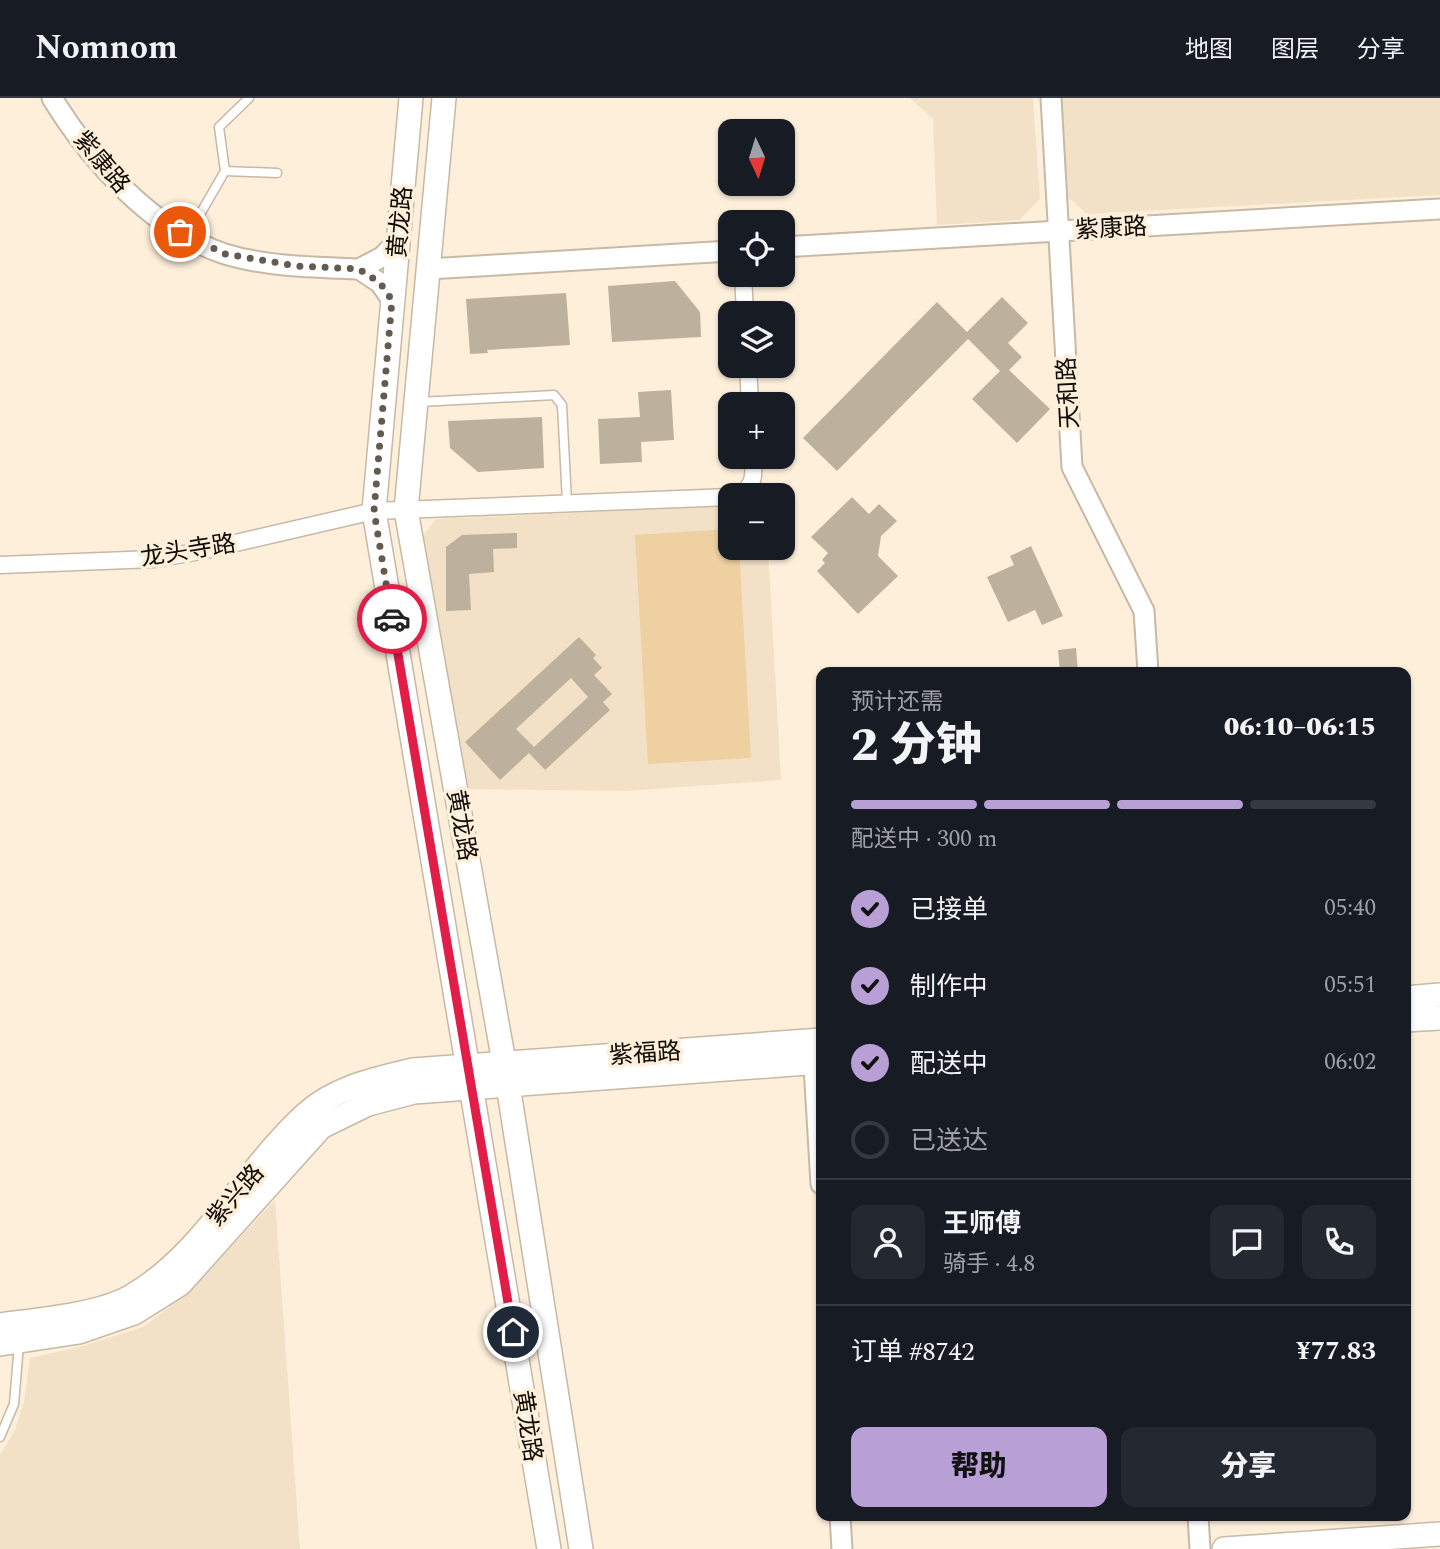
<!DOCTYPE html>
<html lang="zh">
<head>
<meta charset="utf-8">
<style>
	body { margin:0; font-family:Spectral,"Noto Sans SC",serif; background:#242831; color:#f1f3f6; height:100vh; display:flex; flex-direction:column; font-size:26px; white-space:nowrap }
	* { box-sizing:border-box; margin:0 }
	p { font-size:23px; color:#9ea1a6 }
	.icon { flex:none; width:38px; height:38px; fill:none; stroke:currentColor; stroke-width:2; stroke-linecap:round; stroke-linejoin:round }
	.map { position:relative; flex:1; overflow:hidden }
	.side { position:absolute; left:816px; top:569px; width:595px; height:854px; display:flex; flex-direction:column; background:#171b24; border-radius:14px; box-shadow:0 2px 5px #0004 }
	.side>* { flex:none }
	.needle { width:46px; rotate:176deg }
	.tools { position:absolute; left:718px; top:21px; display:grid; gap:14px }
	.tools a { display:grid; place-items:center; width:77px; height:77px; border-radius:14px; background:#171b24; box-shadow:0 2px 5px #0004; font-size:35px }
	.pin { position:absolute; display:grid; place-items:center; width:60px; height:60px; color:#fff; margin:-30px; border:4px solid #fff; border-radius:50%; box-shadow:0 2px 7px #0007 }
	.courier { position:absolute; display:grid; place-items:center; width:70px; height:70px; margin:-35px; border:5px solid #e11d48; border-radius:50%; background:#fff; color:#222; box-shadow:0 2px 9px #0007 }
	.overview em { font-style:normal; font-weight:800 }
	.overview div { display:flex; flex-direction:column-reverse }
	.overview { display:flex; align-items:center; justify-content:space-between; height:119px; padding:0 35px }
	h1 { font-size:46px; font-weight:800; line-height:52px }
	.bar { display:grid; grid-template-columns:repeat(4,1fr); gap:10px 7px; align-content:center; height:84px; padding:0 35px }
	.bar i { height:9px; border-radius:5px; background:#363941 }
	.bar .selected { background:#b89fd6 }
	.bar p { grid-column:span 4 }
	.line { display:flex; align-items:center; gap:18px; padding:0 35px; border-top:2px solid #363941 }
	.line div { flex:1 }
	.round { display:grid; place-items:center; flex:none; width:74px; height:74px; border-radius:14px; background:#242831 }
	ol { padding:0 35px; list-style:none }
	li { display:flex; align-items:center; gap:21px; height:77px }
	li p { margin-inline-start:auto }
	li .icon { padding:7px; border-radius:50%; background:#b89fd6; color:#111; stroke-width:4 }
	li:last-child { color:#9ea1a6 }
	li i { width:38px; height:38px; border:4px solid #363941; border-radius:50% }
	.cta { display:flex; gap:14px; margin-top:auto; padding:14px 35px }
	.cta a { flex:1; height:80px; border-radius:14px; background:#b89fd6; color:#111; font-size:28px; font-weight:800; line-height:80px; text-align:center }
	.cta a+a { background:#242831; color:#f1f3f6 }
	header { display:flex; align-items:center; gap:42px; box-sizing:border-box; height:98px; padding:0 35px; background:#171b24; border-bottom:2px solid #363941 }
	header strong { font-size:33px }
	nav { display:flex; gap:38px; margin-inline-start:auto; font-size:24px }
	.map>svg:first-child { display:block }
	.built { fill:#f2e1c6 }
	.green { fill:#eed0a1 }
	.building { fill:#bdb09d; fill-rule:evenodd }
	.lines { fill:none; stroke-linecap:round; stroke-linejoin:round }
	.service-casing { stroke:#c6b9a5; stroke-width:11 }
	.minor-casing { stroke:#c6b9a5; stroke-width:19 }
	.tertiary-casing { stroke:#c6b9a5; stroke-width:23 }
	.secondary-casing { stroke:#c6b9a5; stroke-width:26 }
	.service { stroke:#fff; stroke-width:8 }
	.minor { stroke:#fff; stroke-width:16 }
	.tertiary { stroke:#fff; stroke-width:19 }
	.secondary { stroke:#fff; stroke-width:23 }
	.done { stroke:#635b50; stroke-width:7; stroke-dasharray:0 12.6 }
	.route { stroke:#e11d48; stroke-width:9 }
	.labels { text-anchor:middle; stroke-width:7; stroke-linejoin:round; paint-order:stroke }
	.street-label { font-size:24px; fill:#100b05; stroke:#fdefda }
</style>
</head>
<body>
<header>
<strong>Nomnom</strong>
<nav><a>地图</a><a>图层</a><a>分享</a></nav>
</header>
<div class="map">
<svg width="1440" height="1451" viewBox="0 0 1440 1451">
	<rect width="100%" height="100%" fill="#fdefda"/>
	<g class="built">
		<path d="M 910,0 L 1033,0 L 1040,101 L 1019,122 L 937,127 L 933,21 Z"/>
		<path d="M 1059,0 L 1440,0 L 1440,97 L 1087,116 L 1067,98 Z"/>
		<path d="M 730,408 L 730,450 L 768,450 L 781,682 L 626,693 L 465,691 L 421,440 L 436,421 Z"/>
		<path d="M 275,1102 L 300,1451 L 0,1451 L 0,1357 L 15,1332 L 24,1304 L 30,1260 L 83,1248 L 143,1229 L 190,1193 Z"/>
	</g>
	<path class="green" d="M 730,431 L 730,450 L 739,450 L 751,660 L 648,666 L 635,437 Z"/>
	<g class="building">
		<path d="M 675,183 L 700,214 L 701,239 L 612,244 L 608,188 Z"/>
		<path d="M 566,195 L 570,247 L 487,252 L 488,255 L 470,256 L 466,201 Z"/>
		<path d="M 1002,199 L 1028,225 L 1008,245 L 1022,259 L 1009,272 L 1050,311 L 1017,345 L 972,301 L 1000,273 L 968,241 L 837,373 L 803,340 L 937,204 L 967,234 Z"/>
		<path d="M 671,292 L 674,342 L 641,344 L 642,364 L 600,366 L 598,321 L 640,319 L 638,294 Z"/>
		<path d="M 542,319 L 544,370 L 478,374 L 450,350 L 448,323 Z"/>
		<path d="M 852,399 L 869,416 L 879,406 L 897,423 L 881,438 L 878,458 L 898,478 L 858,516 L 817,473 L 825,465 L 822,462 L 828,455 L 811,439 Z"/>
		<path d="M 517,435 L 517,450 L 493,451 L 494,474 L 469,476 L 471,512 L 446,513 L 446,449 L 462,437 Z"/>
		<path d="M 1031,448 L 1063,518 L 1042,527 L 1035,512 L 1008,524 L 987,479 L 1014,467 L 1010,458 Z"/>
		<path d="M 579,539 L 596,557 L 593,560 L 602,570 L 594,577 L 612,596 L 603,604 L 610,612 L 545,672 L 529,655 L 500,682 L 465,644 ZM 571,580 L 588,599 L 534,649 L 516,631 Z"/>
		<path d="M 1076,550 L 1078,574 L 1060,574 L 1058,552 Z"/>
	</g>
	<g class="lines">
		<g class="service-casing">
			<g id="service">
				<path d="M 225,73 L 277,75"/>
				<path d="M 188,137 L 225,73 L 219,29 L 249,0"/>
				<path d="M 419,304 L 554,297 L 562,307 L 567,404"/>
				<path d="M 0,1339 L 14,1306 L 19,1246"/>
			</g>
		</g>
		<g class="minor-casing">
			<g id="minor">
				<path d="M 743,177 L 745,215"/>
				<path d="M 748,268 L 750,306"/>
				<path d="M 740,397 C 755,387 754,376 753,359"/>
				<path d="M 0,467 L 154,461 L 201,453 L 374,413 L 730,399"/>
			</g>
		</g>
		<g class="tertiary-casing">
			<g id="tertiary">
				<path d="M 52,0 C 90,62 153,133 225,156 C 267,169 316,169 359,171"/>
				<path d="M 1051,0 L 1072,369 L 1144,513 L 1148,574"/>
				<path d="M 782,149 L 1440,111"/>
				<path d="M 359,171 L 382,159 L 398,143"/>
				<path d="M 359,171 L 380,185 L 392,202"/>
				<path d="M 428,171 L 730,153"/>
				<path d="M 813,951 L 821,1086"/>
				<path d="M 840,1418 L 842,1451"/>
				<path d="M 1198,1418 L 1200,1451"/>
			</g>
		</g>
		<g class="secondary-casing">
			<g id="secondary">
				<path d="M 411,0 L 374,413 L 549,1451"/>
				<path d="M 444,0 L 406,412 L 508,987 L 581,1451"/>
				<path d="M 1405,900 L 1440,897"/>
				<path d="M 1405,922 L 1440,920"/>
				<path d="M 0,1227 C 36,1222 98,1217 130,1199 C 204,1157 244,1072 306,1016 C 335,989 376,981 413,972 L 821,942"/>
				<path d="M 0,1246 L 79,1234 L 134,1215 L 180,1186 L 321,1029 L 368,1006 L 414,994 L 821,964"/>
				<path d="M 1224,1451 L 1440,1436"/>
			</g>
		</g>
		<use href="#service" class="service"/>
		<use href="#minor" class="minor"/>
		<use href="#tertiary" class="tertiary"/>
		<use href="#secondary" class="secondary"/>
	</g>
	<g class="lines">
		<path class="done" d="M 180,134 L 225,156 L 297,168 L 359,171 L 380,185 L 392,202 L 374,413 L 392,521"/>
		<path class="route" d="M 392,521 L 513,1234"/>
	</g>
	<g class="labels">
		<g class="street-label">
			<text transform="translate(102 64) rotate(50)" y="8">紫康路</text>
			<text transform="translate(400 124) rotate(-85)" y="8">黄龙路</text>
			<text transform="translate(1111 130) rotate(-3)" y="8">紫康路</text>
			<text transform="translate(1068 295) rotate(-93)" y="8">天和路</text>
			<text transform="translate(188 452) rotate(-9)" y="8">龙头寺路</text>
			<text transform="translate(462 727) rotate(80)" y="8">黄龙路</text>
			<text transform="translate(645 955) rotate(-4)" y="8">紫福路</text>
			<text transform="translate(235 1097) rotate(-49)" y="8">紫兴路</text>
			<text transform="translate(528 1328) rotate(81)" y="8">黄龙路</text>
		</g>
	</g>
</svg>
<div class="tools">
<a><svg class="needle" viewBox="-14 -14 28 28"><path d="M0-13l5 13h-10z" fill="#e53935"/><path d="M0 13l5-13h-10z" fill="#9ea1a6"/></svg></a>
<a><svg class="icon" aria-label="locate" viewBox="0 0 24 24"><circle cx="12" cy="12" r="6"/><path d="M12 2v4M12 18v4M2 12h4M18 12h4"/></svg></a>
<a><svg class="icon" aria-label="layers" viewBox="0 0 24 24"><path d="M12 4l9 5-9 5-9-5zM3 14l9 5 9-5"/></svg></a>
<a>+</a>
<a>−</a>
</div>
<div class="pin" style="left:180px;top:134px;background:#ea580c"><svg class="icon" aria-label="bag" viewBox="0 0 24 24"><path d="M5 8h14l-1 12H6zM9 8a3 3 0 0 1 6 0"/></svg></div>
<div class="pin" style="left:513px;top:1234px;background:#1f2937"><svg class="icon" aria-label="home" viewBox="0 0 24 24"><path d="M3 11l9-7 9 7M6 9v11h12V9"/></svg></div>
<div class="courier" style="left:392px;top:521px"><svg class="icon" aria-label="car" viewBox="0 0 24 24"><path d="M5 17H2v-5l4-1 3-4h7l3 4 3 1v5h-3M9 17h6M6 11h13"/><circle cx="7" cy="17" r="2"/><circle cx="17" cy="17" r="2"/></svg></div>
<section class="side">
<div class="overview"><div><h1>2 分钟</h1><p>预计还需</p></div><em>06:10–06:15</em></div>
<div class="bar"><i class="selected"></i><i class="selected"></i><i class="selected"></i><i></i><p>配送中 · 300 m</p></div>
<ol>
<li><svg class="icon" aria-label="check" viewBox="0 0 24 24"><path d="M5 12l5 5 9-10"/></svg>已接单<p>05:40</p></li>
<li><svg class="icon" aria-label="check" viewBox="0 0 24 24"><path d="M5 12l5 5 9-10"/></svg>制作中<p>05:51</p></li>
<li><svg class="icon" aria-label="check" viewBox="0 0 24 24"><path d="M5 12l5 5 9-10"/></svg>配送中<p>06:02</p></li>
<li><i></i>已送达</li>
</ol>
<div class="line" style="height:126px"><a class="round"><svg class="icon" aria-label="person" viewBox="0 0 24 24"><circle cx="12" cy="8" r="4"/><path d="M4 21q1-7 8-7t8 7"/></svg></a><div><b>王师傅</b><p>骑手 · 4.8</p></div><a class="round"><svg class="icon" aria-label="chat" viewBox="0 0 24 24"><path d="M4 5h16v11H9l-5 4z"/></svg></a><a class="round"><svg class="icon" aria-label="phone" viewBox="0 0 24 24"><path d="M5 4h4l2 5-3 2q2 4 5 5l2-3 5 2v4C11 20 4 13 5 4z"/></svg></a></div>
<div class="line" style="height:91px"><div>订单 #8742</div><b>¥77.83</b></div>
<div class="cta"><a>帮助</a><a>分享</a></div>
</section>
</div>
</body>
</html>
